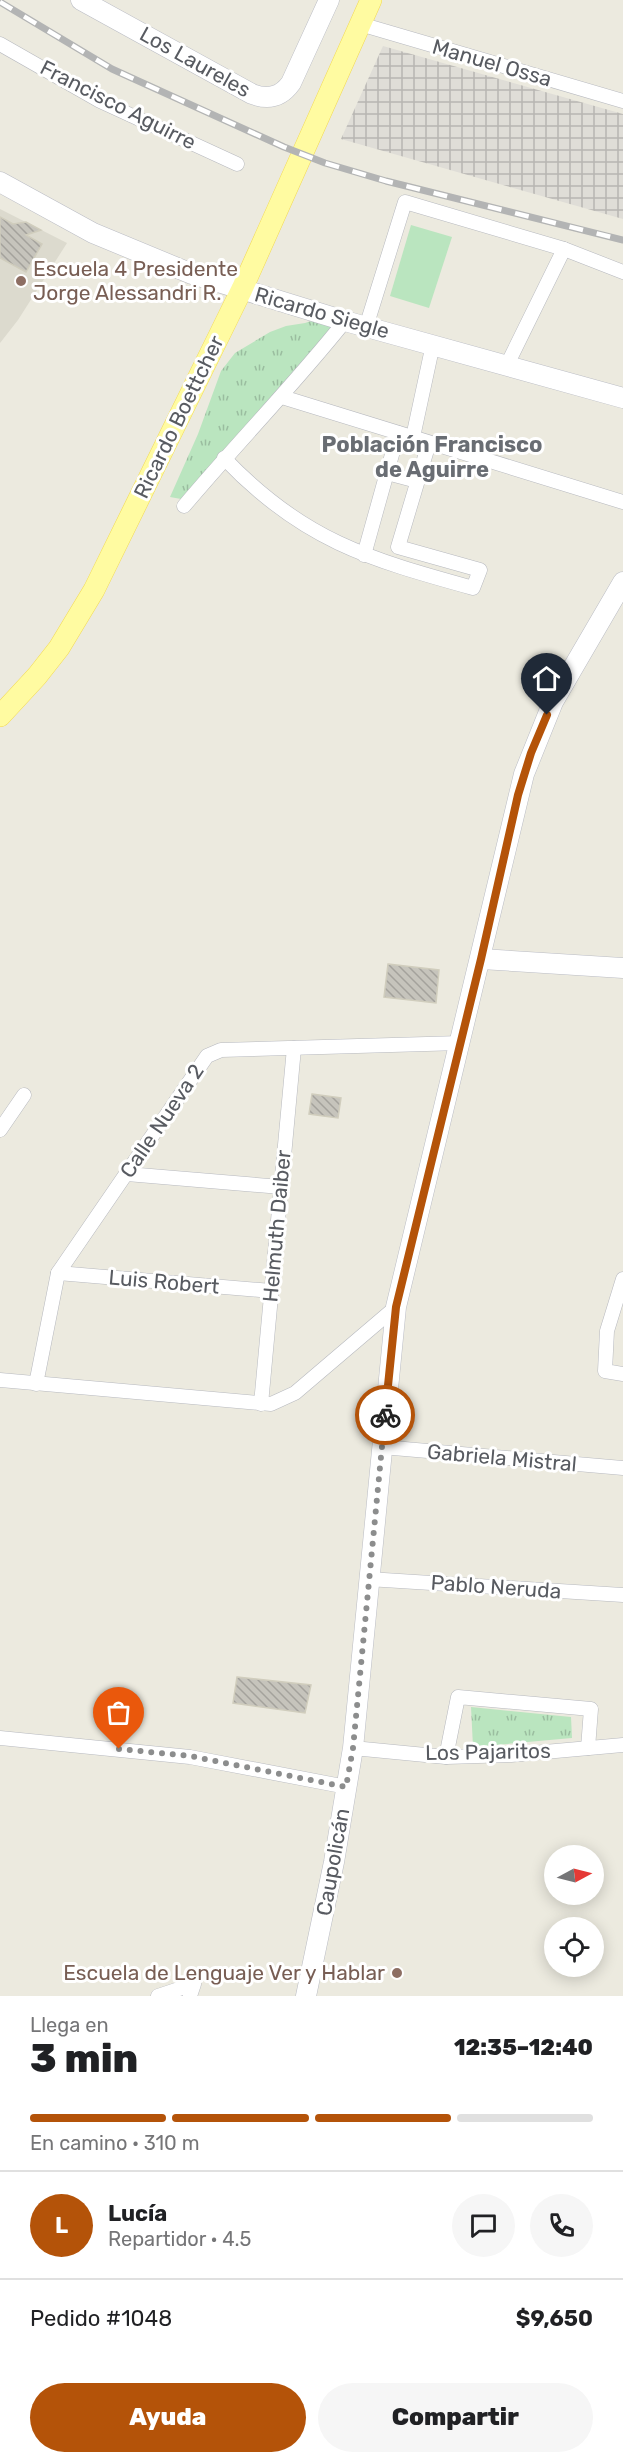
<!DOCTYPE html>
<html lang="es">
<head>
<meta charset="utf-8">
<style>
	body { margin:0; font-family:Rubik,sans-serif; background:#f6f6f6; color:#202124; height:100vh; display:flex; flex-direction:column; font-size:22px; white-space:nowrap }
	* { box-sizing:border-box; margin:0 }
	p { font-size:20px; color:#757577 }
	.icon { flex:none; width:33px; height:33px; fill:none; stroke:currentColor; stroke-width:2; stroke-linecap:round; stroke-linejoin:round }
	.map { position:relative; height:1996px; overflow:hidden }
	.details { display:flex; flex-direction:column; background:#fff; flex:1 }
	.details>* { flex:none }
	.needle { width:39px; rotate:83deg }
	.controls { position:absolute; left:544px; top:1845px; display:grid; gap:12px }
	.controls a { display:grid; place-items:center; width:60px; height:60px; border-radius:50%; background:#fff; box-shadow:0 3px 15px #0003; font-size:30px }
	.pin { position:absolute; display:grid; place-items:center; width:51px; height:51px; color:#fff; margin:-62px -26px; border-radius:50% 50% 50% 0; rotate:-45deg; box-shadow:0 0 6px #0007 }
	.pin .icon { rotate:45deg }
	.courier { position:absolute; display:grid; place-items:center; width:60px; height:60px; margin:-30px; border:4px solid #b45309; border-radius:50%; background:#fff; color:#222; box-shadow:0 2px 8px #0007 }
	.summary em { font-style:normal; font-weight:800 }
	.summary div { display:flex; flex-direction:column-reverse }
	.summary { display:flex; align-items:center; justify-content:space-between; height:102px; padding:0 30px }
	h1 { font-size:39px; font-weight:800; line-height:45px }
	.bar { display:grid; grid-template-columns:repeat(4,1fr); gap:9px 6px; align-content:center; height:72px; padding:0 30px }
	.bar i { height:8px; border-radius:4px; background:#e0e0e0 }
	.bar .selected { background:#b45309 }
	.bar p { grid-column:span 4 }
	.line { display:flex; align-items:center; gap:15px; padding:0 30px; border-top:2px solid #e0e0e0 }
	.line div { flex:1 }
	.round { display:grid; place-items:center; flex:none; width:63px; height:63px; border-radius:32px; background:#f6f6f6 }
	.primary-button { display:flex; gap:12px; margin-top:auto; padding:12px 30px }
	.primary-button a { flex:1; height:69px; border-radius:36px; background:#b45309; color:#fff; font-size:24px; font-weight:800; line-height:69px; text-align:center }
	.primary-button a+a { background:#f6f6f6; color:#202124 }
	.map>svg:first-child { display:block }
	.industrial { fill:url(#industrial-grid) }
	.education { fill:#dcdace }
	.grass { fill:url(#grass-tufts) }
	.pitch { fill:#bae5bf }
	.building { fill:url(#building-back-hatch); stroke:#d0cdbd; stroke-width:1.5 }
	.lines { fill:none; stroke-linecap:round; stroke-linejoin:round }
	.street-casing { stroke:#b7b9bf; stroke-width:15 }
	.secondary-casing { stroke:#babcc4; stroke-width:21 }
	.primary-casing { stroke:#f3d950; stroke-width:22 }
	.street { stroke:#fff; stroke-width:14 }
	.secondary { stroke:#fff; stroke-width:20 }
	.primary { stroke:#fffba1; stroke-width:21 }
	.rail-casing { stroke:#b3b4b4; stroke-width:7 }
	.rail { stroke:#fff; stroke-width:4.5; stroke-dasharray:14; stroke-linecap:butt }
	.done { stroke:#8c8d8d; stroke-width:6; stroke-dasharray:0 10.8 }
	.route { stroke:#b45309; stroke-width:8 }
	.education-dot { fill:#8d6e63; stroke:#fff; stroke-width:2 }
	.labels { text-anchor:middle; stroke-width:6; stroke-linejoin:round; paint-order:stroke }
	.street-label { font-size:21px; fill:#585b61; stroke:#fff }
	.education-label { font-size:21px; fill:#785e54; stroke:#fff; text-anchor:start }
	.neighbourhood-label { font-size:22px; font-weight:bold; fill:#696d73; stroke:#fff }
</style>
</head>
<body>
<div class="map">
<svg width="623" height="1996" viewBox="0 0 623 1996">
	<defs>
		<pattern id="industrial-grid" width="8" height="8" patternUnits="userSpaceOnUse" patternTransform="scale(1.5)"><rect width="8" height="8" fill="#dfddd7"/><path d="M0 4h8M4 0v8" fill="none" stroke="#b8b6b2"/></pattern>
		<pattern id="grass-tufts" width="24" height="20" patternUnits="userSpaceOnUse" patternTransform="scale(1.5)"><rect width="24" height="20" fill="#bae5bf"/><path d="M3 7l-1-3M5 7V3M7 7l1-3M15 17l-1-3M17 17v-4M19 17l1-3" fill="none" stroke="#9abd9f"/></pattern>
		<pattern id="building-back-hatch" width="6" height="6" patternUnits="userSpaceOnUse" patternTransform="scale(1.5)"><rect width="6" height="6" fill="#c6c4bc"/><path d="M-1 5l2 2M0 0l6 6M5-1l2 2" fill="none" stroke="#a4a29c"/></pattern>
	</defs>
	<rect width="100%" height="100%" fill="#eceadf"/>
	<path class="industrial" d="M 383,46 L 623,114 L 623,219 L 341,139 Z"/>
	<path class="education" d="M 0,209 L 67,243 L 18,320 L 0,343 Z"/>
	<g class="grass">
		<path d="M 317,319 L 334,324 L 270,403 L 214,461 L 181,499 L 170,497 L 198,434 L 221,371 L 235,353 L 270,332 L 286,326 L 305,323 Z"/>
		<path d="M 471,1707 L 571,1717 L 572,1738 L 473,1747 Z"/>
	</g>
	<path class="pitch" d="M 411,225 L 452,237 L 429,308 L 390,296 Z"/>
	<g class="building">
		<path d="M 0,217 L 13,224 L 26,222 L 41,230 L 26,235 L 42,244 L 26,272 L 0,258 Z"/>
		<path d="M 388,964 L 439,970 L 436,1003 L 384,997 Z"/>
		<path d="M 312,1094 L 341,1098 L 338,1118 L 309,1114 Z"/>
		<path d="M 237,1677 L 311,1685 L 305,1713 L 233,1703 Z"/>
	</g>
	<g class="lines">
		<g class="street-casing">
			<g id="street">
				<path d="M 360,24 L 623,101"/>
				<path d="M 0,44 L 100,101 L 237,164"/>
				<path d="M 366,327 L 405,202 L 564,249 L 623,272"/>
				<path d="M 507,365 L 564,249"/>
				<path d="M 282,397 L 623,502"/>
				<path d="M 413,437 L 433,344"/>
				<path d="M 224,458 C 302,540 368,559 473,588 L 480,570 L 398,547 L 429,443"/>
				<path d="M 387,473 L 417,481"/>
				<path d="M 184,506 C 237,443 294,385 345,321"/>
				<path d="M 364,555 L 398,433"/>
				<path d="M 0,1130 L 24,1095"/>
				<path d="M 127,1174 L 281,1187"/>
				<path d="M 58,1273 L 271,1291"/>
				<path d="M 623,1279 L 607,1331 L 605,1371 L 623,1374"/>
				<path d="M 0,1380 L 271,1404 L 295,1393 L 396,1307"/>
				<path d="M 36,1384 L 58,1273 L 207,1056 L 221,1050 L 461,1043"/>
				<path d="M 261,1404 L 294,1048"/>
				<path d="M 382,1447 L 623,1468"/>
				<path d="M 368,1579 L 623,1595"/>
				<path d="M 0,1738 L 190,1757 L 347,1787"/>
				<path d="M 353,1748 L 446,1757 L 511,1755 L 623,1745"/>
				<path d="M 446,1757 L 458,1697 L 591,1709 L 588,1748"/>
				<path d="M 158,1996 L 194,1984 L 190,1996"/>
			</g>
		</g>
		<g class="secondary-casing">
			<g id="secondary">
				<path d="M 81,0 L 252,94 C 268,100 281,97 291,83 L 329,0"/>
				<path d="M 0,182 L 93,233 L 192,274 L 345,321 L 623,398"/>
				<path d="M 481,959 L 623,968"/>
				<path d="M 306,1996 L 334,1862 L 353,1748 L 396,1307 L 524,774 L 553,702 L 623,582"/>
			</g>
		</g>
		<g class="primary-casing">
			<path id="primary" d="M 0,716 L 37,676 L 59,648 L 94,590 L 242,289 L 371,0"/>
		</g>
		<use href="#street" class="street"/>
		<use href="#secondary" class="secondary"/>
		<use href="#primary" class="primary"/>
		<g class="rail-casing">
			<path id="rail" d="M 0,2 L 112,69 L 284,147 L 325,163 L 386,181 L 623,240"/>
		</g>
		<use href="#rail" class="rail"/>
	</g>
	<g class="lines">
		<path class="done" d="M 119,1749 L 190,1756 L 346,1787 L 353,1748 L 385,1415"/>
		<path class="route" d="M 385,1415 L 396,1307 L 481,959 L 518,795 L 531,753 L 547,715"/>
	</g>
	<g class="education-dot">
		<circle cx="21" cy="281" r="6"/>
		<circle cx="397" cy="1973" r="6"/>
	</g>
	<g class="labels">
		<g class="street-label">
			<text transform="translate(195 62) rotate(29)" y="7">Los Laureles</text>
			<text transform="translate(492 63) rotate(16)" y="7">Manuel Ossa</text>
			<text transform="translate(118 105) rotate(27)" y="7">Francisco Aguirre</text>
			<text transform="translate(322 313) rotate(16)" y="7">Ricardo Siegle</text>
			<text transform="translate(179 417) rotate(-64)" y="7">Ricardo Boettcher</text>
			<text transform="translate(162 1121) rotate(-56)" y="7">Calle Nueva 2</text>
			<text transform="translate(277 1226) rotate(-85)" y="7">Helmuth Daiber</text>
			<text transform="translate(164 1282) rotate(5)" y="7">Luis Robert</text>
			<text transform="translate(502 1458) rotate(5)" y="7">Gabriela Mistral</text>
			<text transform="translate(496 1587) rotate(4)" y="7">Pablo Neruda</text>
			<text transform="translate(488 1752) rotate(-1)" y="7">Los Pajaritos</text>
			<text transform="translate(333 1862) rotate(-80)" y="7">Caupolicán</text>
		</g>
		<g class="education-label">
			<text x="33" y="276">Escuela 4 Presidente<tspan x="33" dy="24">Jorge Alessandri R.</tspan></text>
			<text x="385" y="1980" text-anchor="end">Escuela de Lenguaje Ver y Hablar</text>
		</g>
		<g class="neighbourhood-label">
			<text x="432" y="452">Población Francisco<tspan x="432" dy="25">de Aguirre</tspan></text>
		</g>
	</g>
</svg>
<div class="controls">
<a><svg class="needle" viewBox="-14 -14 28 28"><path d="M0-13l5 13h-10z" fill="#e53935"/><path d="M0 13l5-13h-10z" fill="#757577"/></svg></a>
<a><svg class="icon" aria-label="locate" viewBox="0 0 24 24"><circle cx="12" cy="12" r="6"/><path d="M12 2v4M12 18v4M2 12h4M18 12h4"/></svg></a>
</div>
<div class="pin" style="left:119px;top:1749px;background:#ea580c"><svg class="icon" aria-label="bag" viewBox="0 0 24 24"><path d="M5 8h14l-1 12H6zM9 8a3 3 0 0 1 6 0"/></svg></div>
<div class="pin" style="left:547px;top:715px;background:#1f2937"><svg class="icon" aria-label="home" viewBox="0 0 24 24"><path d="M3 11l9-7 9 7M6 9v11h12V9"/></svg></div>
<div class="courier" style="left:385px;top:1415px"><svg class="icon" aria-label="bike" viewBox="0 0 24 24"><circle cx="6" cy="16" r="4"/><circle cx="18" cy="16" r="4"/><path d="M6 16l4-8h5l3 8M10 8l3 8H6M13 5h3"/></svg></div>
</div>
<section class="details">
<div class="summary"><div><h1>3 min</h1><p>Llega en</p></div><em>12:35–12:40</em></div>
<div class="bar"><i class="selected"></i><i class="selected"></i><i class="selected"></i><i></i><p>En camino · 310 m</p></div>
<div class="line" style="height:108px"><b class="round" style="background:#b45309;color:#fff">L</b><div><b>Lucía</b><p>Repartidor · 4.5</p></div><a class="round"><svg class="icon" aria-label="chat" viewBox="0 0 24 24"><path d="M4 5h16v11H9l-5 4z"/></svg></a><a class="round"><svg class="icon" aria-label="phone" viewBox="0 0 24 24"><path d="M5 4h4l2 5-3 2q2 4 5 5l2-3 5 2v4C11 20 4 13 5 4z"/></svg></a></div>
<div class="line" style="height:78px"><div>Pedido #1048</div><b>$9,650</b></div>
<div class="primary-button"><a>Ayuda</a><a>Compartir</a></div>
</section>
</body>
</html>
